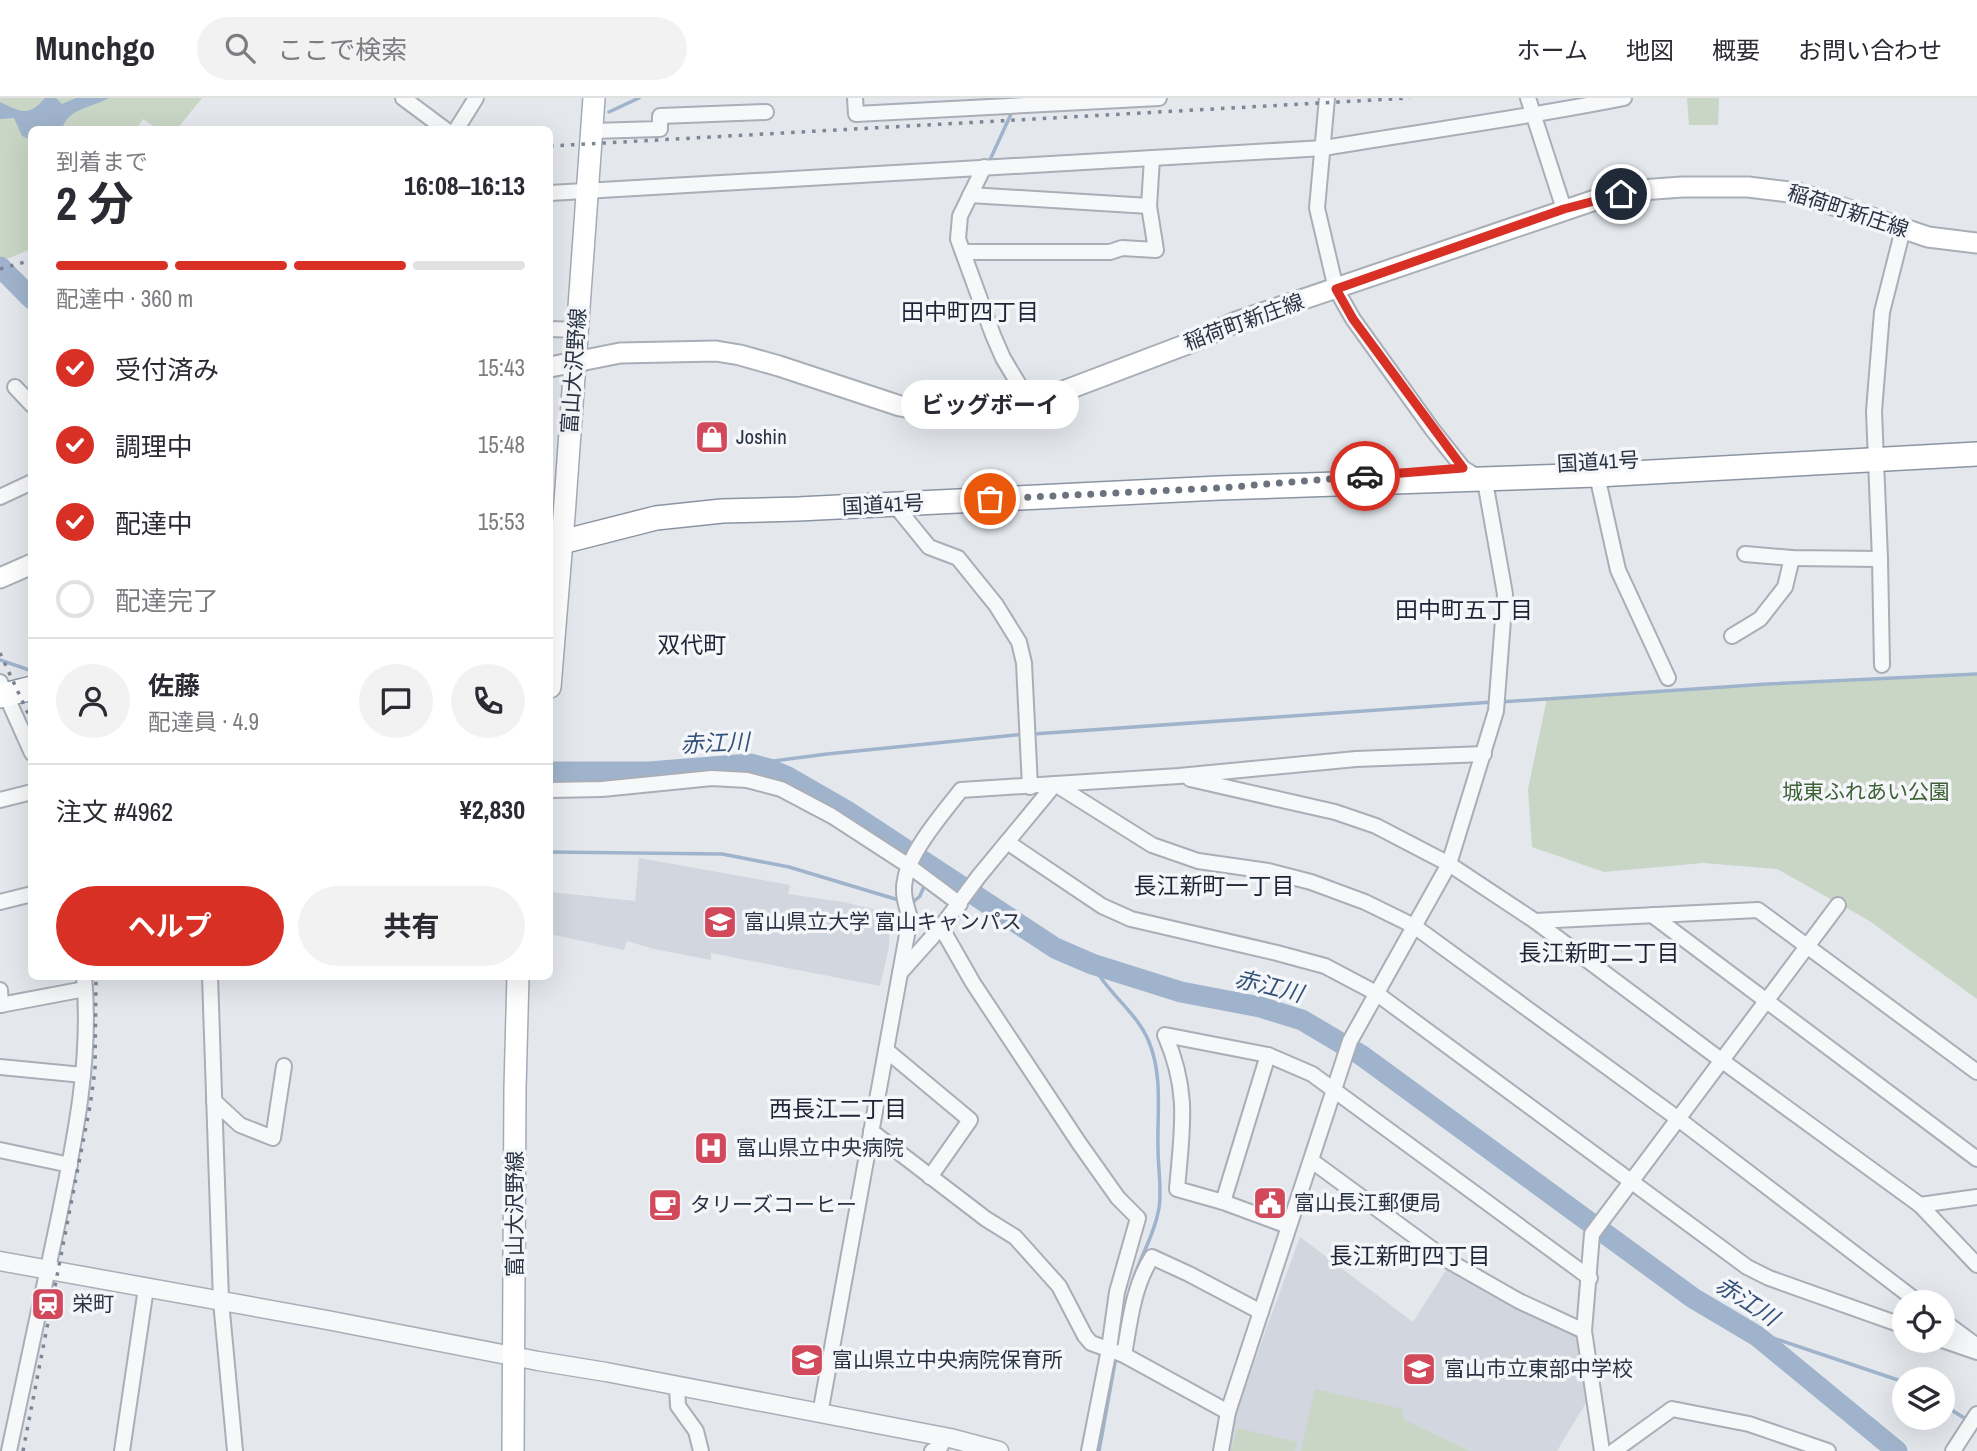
<!DOCTYPE html>
<html lang="ja">
<head>
<meta charset="utf-8">
<style>
	body { margin:0; font-family:"Archivo Narrow","Noto Sans JP",sans-serif; background:#f2f2f3; color:#2b2b33; height:100vh; display:flex; flex-direction:column; font-size:26px; white-space:nowrap }
	* { box-sizing:border-box; margin:0 }
	p { font-size:23px; color:#7c7c81 }
	.icon { flex:none; width:38px; height:38px; fill:none; stroke:currentColor; stroke-width:2; stroke-linecap:round; stroke-linejoin:round }
	.map { position:relative; flex:1; overflow:hidden }
	.details { position:absolute; left:28px; top:28px; width:525px; height:854px; display:flex; flex-direction:column; background:#fff; border-radius:10px; box-shadow:0 7px 28px #0002 }
	.details>* { flex:none }
	.buttons { position:absolute; left:1892px; top:1192px; display:grid; gap:14px }
	.buttons a { display:grid; place-items:center; width:63px; height:63px; border-radius:50%; background:#fff; box-shadow:0 7px 28px #0002; font-size:35px }
	.pin { position:absolute; display:grid; place-items:center; width:60px; height:60px; color:#fff; margin:-30px; border:4px solid #fff; border-radius:50%; box-shadow:0 2px 7px #0007 }
	.courier { position:absolute; display:grid; place-items:center; width:70px; height:70px; margin:-35px; border:5px solid #d93025; border-radius:50%; background:#fff; color:#222; box-shadow:0 2px 9px #0007 }
	.bubble { position:absolute; height:49px; border-radius:24px; background:#fff; box-shadow:0 7px 28px #0002; font-size:23px; font-weight:700; line-height:49px; text-align:center }
	.head em { font-style:normal; font-weight:700 }
	.head div { display:flex; flex-direction:column-reverse }
	.head { display:flex; align-items:center; justify-content:space-between; height:119px; padding:0 28px }
	h1 { font-size:46px; font-weight:700; line-height:52px }
	.bar { display:grid; grid-template-columns:repeat(4,1fr); gap:10px 7px; align-content:center; height:84px; padding:0 28px }
	.bar i { height:9px; border-radius:5px; background:#e1e1e2 }
	.bar .current { background:#d93025 }
	.bar p { grid-column:span 4 }
	.line { display:flex; align-items:center; gap:18px; padding:0 28px; border-top:2px solid #e1e1e2 }
	.line div { flex:1 }
	.round { display:grid; place-items:center; flex:none; width:74px; height:74px; border-radius:37px; background:#f2f2f3 }
	ol { padding:0 28px; list-style:none }
	li { display:flex; align-items:center; gap:21px; height:77px }
	li p { margin-inline-start:auto }
	li .icon { padding:7px; border-radius:50%; background:#d93025; color:#fff; stroke-width:4 }
	li:last-child { color:#7c7c81 }
	li i { width:38px; height:38px; border:4px solid #e1e1e2; border-radius:50% }
	.cta { display:flex; gap:14px; margin-top:auto; padding:14px 28px }
	.cta a { flex:1; height:80px; border-radius:42px; background:#d93025; color:#fff; font-size:28px; font-weight:700; line-height:80px; text-align:center }
	.cta a+a { background:#f2f2f3; color:#2b2b33 }
	header { display:flex; align-items:center; gap:42px; box-sizing:border-box; height:98px; padding:0 35px; background:#fff; border-bottom:2px solid #e1e1e2 }
	header strong { font-size:33px }
	nav { display:flex; gap:38px; margin-inline-start:auto; font-size:24px }
	.search { width:490px; height:63px; background:#f2f2f3; display:flex; align-items:center; gap:18px; box-sizing:border-box; padding:0 24px; border-radius:38px; color:#7c7c81; font-size:26px }
	.map>svg:first-child { display:block }
	.built { fill:#d2d6de }
	.green { fill:#c9d6c5 }
	.water { fill:#9fb4cc }
	.lines { fill:none; stroke-linecap:round; stroke-linejoin:round }
	.stream { stroke:#9fb4cc; stroke-width:3.5 }
	.river { stroke:#9fb4cc; stroke-width:21 }
	.minor-casing { stroke:#a9aeb7; stroke-width:18 }
	.tertiary-casing { stroke:#a9aeb7; stroke-width:21 }
	.secondary-casing { stroke:#a9aeb7; stroke-width:23 }
	.primary-casing { stroke:#a3abb8; stroke-width:24 }
	.trunk-casing { stroke:#8b94a3; stroke-width:26 }
	.minor { stroke:#f7f8fa; stroke-width:14 }
	.tertiary { stroke:#f7f8fa; stroke-width:18 }
	.secondary { stroke:#fff; stroke-width:19 }
	.primary { stroke:#fff; stroke-width:21 }
	.trunk { stroke:#fff; stroke-width:23 }
	.rail { stroke:#7d8696; stroke-width:3.5; stroke-dasharray:3.5 7; stroke-linecap:butt }
	.done { stroke:#6c737f; stroke-width:7; stroke-dasharray:0 12.6 }
	.route { stroke:#d93025; stroke-width:9 }
	.labels { text-anchor:middle; stroke-width:7; stroke-linejoin:round; paint-order:stroke }
	.street-label { font-size:21px; fill:#2b3445; stroke:#f4f6f9 }
	.poi-label { font-size:21px; fill:#2b3445; stroke:#f4f6f9; text-anchor:start }
	.park-label { font-size:21px; fill:#3f6138; stroke:#f4f6f9 }
	.neighbourhood-label { font-size:23px; fill:#1d2536; stroke:#f4f6f9 }
	.water-label { font-size:23px; font-style:italic; fill:#34527a; stroke:#f4f6f9 }
</style>
</head>
<body>
<header>
<strong>Munchgo</strong>
<div class="search"><svg class="icon" aria-label="search" viewBox="0 0 24 24"><circle cx="10" cy="10" r="6"/><path d="M15 15l6 6"/></svg>ここで検索</div>
<nav><a>ホーム</a><a>地図</a><a>概要</a><a>お問い合わせ</a></nav>
</header>
<div class="map">
<svg width="1977" height="1353" viewBox="0 0 1977 1353">
	<rect width="100%" height="100%" fill="#e4e7ec"/>
	<g class="built">
		<path d="M 639,760 L 790,787 L 788,796 L 843,804 L 890,815 L 889,849 L 880,888 L 711,855 L 711,862 L 654,851 L 627,843 L 624,852 L 550,836 L 550,794 L 635,803 Z"/>
		<path d="M 1300,1139 L 1413,1224 L 1448,1169 L 1584,1243 L 1590,1298 L 1557,1353 L 1227,1353 L 1235,1316 Z"/>
	</g>
	<g class="green">
		<path d="M 0,0 L 202,0 L 177,31 L 158,31 L 143,21 L 136,31 L 32,32 L 31,149 L 28,152 L 0,164 Z"/>
		<path d="M 1687,0 L 1719,0 L 1718,27 L 1689,27 Z"/>
		<path d="M 1977,576 L 1977,901 L 1868,822 L 1777,771 L 1703,765 L 1604,774 L 1532,749 L 1528,691 L 1547,600 Z"/>
		<path d="M 1315,1291 L 1403,1311 L 1403,1321 L 1469,1353 L 1301,1353 Z"/>
		<path d="M 1237,1330 L 1297,1344 L 1295,1353 L 1231,1353 Z"/>
	</g>
	<path class="water" d="M 45,0 L 56,0 L 62,6 L 76,0 L 109,0 C 91,10 68,10 62,31 L 32,32 L 31,42 L 22,38 L 14,20 L 0,21 L 0,4 C 20,13 28,20 45,0 Z"/>
	<g class="lines">
		<g class="stream">
			<path d="M 609,14 L 639,0"/>
			<path d="M 989,64 L 1011,16 L 1011,11"/>
			<path d="M 0,562 L 32,573"/>
			<path d="M 1500,604 L 1768,586 L 1977,576"/>
			<path d="M 1033,636 L 1493,604"/>
			<path d="M 750,666 L 827,656 L 1025,636"/>
			<path d="M 550,754 L 722,756 L 789,769 L 902,803"/>
			<path d="M 929,779 L 933,771"/>
			<path d="M 909,805 L 912,805 L 920,798 L 925,786"/>
			<path d="M 1092,866 C 1107,895 1137,914 1149,944 C 1163,978 1157,1015 1158,1051 C 1158,1070 1162,1092 1159,1110 C 1154,1141 1135,1166 1129,1196"/>
			<path d="M 1757,1238 L 1770,1239 L 1904,1284"/>
			<path d="M 1942,1306 L 1969,1323"/>
			<path d="M 1099,1353 L 1116,1259"/>
		</g>
		<g class="river">
			<path d="M 0,169 L 32,201"/>
			<path d="M 550,674 L 649,674 L 750,666 L 769,671 L 788,679 L 847,713 L 1055,850 L 1092,866 L 1181,894 L 1260,909 L 1302,922 L 1361,957 L 1693,1200 L 1757,1238 L 1897,1353"/>
		</g>
		<g class="minor-casing">
			<g id="minor">
				<path d="M 403,0 L 446,32"/>
				<path d="M 855,0 L 856,16 L 1159,0"/>
				<path d="M 1528,0 L 1564,111"/>
				<path d="M 456,32 L 476,0"/>
				<path d="M 591,33 L 660,31 L 660,18 L 766,14"/>
				<path d="M 984,69 L 960,118 L 958,141 L 993,237 L 1003,260 L 1030,305"/>
				<path d="M 550,95 L 1324,50 C 1424,33 1525,20 1624,0"/>
				<path d="M 970,97 L 1149,108"/>
				<path d="M 963,154 L 1110,154 L 1122,150 L 1156,152 L 1149,108 L 1152,60"/>
				<path d="M 550,231 L 577,232"/>
				<path d="M 15,289 L 32,307"/>
				<path d="M 1594,364 L 1618,472 L 1668,580"/>
				<path d="M 0,399 L 32,384"/>
				<path d="M 894,406 L 929,449 L 958,460 L 996,507 L 1019,544 L 1024,565 L 1030,689"/>
				<path d="M 1745,456 L 1792,460 L 1880,461"/>
				<path d="M 1732,538 L 1760,521 L 1785,489 L 1792,460"/>
				<path d="M 1882,567 L 1880,461 L 1874,313 L 1882,214 L 1903,131"/>
				<path d="M 0,584 L 32,655"/>
				<path d="M 1190,681 L 1335,714 L 1376,728 L 1449,766 L 1535,823 L 1721,962 L 1920,1107 L 1977,1167"/>
				<path d="M 1055,686 L 1152,747 L 1198,763 L 1268,773 L 1311,784 L 1365,804 L 1414,828 L 1677,1020 L 1918,1204"/>
				<path d="M 1055,686 L 979,778 L 941,829 L 973,885 L 1079,1045 L 1118,1100 L 1138,1120 L 1117,1194 L 1109,1251 L 1089,1353"/>
				<path d="M 550,692 L 602,691 L 712,680 L 747,682 L 781,691 L 832,718 L 909,768 L 960,806"/>
				<path d="M 0,702 L 32,694"/>
				<path d="M 1007,744 L 1102,808 L 1131,821 L 1277,855 L 1325,868 L 1376,895 L 1747,1169 L 1769,1180 L 1904,1228"/>
				<path d="M 0,804 L 32,796"/>
				<path d="M 1652,817 L 1977,1061"/>
				<path d="M 1535,823 L 1758,812 L 1977,974"/>
				<path d="M 900,875 L 941,829"/>
				<path d="M 210,878 L 221,1203 L 235,1353"/>
				<path d="M 0,892 L 1,907"/>
				<path d="M 0,907 L 85,891"/>
				<path d="M 886,952 L 970,1022 L 930,1079"/>
				<path d="M 0,969 L 83,977"/>
				<path d="M 214,1003 L 240,1027 L 273,1040 L 284,968"/>
				<path d="M 871,1033 L 986,1121 L 1015,1139 L 1059,1188 L 1085,1238 L 1091,1245 L 1124,1257 L 1228,1314"/>
				<path d="M 0,1052 L 70,1067"/>
				<path d="M 1312,1063 L 1447,1162 L 1519,1203 L 1584,1233"/>
				<path d="M 1223,1104 L 1268,957"/>
				<path d="M 1920,1107 L 1977,1099"/>
				<path d="M 1288,1128 L 1223,1104 L 1177,1091 C 1182,1031 1190,994 1165,937 L 1268,957 L 1312,976 L 1590,1180"/>
				<path d="M 1942,1222 L 1977,1248"/>
				<path d="M 1942,1242 L 1977,1254"/>
				<path d="M 1124,1257 C 1130,1223 1133,1189 1152,1159 L 1189,1176 L 1261,1214"/>
				<path d="M 677,1288 L 678,1308 L 696,1333 L 701,1353"/>
				<path d="M 820,1316 L 910,820 C 906,807 902,795 905,782 C 909,754 944,714 961,692 L 1179,678 L 1356,661 L 1484,656"/>
				<path d="M 9,1353 C 25,1278 41,1203 57,1128 C 74,1046 92,962 84,878"/>
				<path d="M 122,1353 L 146,1190"/>
				<path d="M 932,1353 L 941,1348"/>
				<path d="M 1221,1353 L 1228,1314 L 1350,943 L 1449,766 L 1496,613 L 1505,496 L 1486,389 L 1482,382 L 1463,370 L 1432,331 L 1353,221 L 1336,191 L 1317,110 L 1327,0"/>
				<path d="M 1602,1353 L 1584,1233 L 1592,1136 L 1838,807"/>
				<path d="M 1614,1353 L 1672,1311 L 1749,1326 L 1828,1353"/>
				<path d="M 1953,1353 L 1977,1316"/>
			</g>
		</g>
		<g class="tertiary-casing">
			<path id="tertiary" d="M 0,1163 L 327,1222 L 538,1263 L 606,1274 L 950,1340 L 999,1353"/>
		</g>
		<g class="secondary-casing">
			<g id="secondary">
				<path d="M 550,269 L 620,255 L 716,253 L 740,257 L 779,268 L 900,308 L 959,319 L 1016,311 L 1190,245 L 1236,224 L 1601,100 L 1641,92 L 1682,89 L 1748,89 L 1798,95 L 1928,139 L 1977,145"/>
				<path d="M 0,480 L 32,466"/>
			</g>
		</g>
		<g class="primary-casing">
			<g id="primary">
				<path d="M 550,589 L 564,418 L 594,0"/>
				<path d="M 513,1353 L 515,990 L 518,878"/>
			</g>
		</g>
		<g class="trunk-casing">
			<g id="trunk">
				<path d="M 550,447 L 656,420 L 722,413 L 798,411 L 1219,390 L 1597,377 L 1977,356"/>
				<path d="M 0,598 L 32,590"/>
			</g>
		</g>
		<use href="#minor" class="minor"/>
		<use href="#tertiary" class="tertiary"/>
		<use href="#secondary" class="secondary"/>
		<use href="#primary" class="primary"/>
		<use href="#trunk" class="trunk"/>
		<g class="rail">
			<path d="M 550,48 L 1410,0"/>
			<path d="M 0,171 L 32,162"/>
			<path d="M 0,555 L 32,624"/>
			<path d="M 23,1353 L 90,1008 L 95,972 L 96,878"/>
		</g>
	</g>
	<g class="lines">
		<path class="done" d="M 990,401 L 1219,390 L 1365,378"/>
		<path class="route" d="M 1365,378 L 1463,370 L 1353,221 L 1336,191 L 1564,111 L 1621,96"/>
	</g>
	<defs>
		<g id="shop-square" transform="scale(1.75)"><rect x="-9" y="-9" width="18" height="18" rx="4" fill="#d1495b" stroke="#f4f6f9"/><path d="M-5-2.5h2.3a2.7 3.5 0 0 1 5.4 0H5L5.5 6h-11ZM-1.5-2.5h3a1.5 2.3 0 0 0-3 0Z" fill="#fff"/></g>
		<g id="university-square" transform="scale(1.75)"><rect x="-9" y="-9" width="18" height="18" rx="4" fill="#d1495b" stroke="#f4f6f9"/><path d="M0-5L7-2L0 1L-7-2ZM-4 1L0 2.5L4 1V4Q0 6-4 4Z" fill="#fff"/></g>
		<g id="hospital-square" transform="scale(1.75)"><rect x="-9" y="-9" width="18" height="18" rx="4" fill="#d1495b" stroke="#f4f6f9"/><path d="M-5-5h3v3.5h4V-5h3V5h-3V1.5h-4V5h-3Z" fill="#fff"/></g>
		<g id="civic-square" transform="scale(1.75)"><rect x="-9" y="-9" width="18" height="18" rx="4" fill="#d1495b" stroke="#f4f6f9"/><path d="M-.6-6.5H3V-4.5H.6V-3L4-1V1h2V6H-6V1h2V-1L-.6-3ZM-1.2 2.5V6h2.4V2.5Z" fill="#fff"/></g>
		<g id="cafe-square" transform="scale(1.75)"><rect x="-9" y="-9" width="18" height="18" rx="4" fill="#d1495b" stroke="#f4f6f9"/><path d="M-5.5-4.5H6V0H3Q3 3.5 0 3.5H-2.5Q-5.5 3.5-5.5 0ZM3-3.2v2h1.7v-2ZM-6 4.5H4V6H-6Z" fill="#fff"/></g>
		<g id="station-square" transform="scale(1.75)"><rect x="-9" y="-9" width="18" height="18" rx="4" fill="#d1495b" stroke="#f4f6f9"/><path d="M-3-6H3Q5-6 5-4V2Q5 4 3 4L4.5 6H3L1.5 4h-3L-3 6H-4.5L-3 4Q-5 4-5 2V-4Q-5-6-3-6ZM-3.5-4v3h7v-3ZM-3.5 1v1.5H-2V1ZM2 1v1.5H3.5V1Z" fill="#fff"/></g>
		<g id="school-square" transform="scale(1.75)"><rect x="-9" y="-9" width="18" height="18" rx="4" fill="#d1495b" stroke="#f4f6f9"/><path d="M0-5L7-2L0 1L-7-2ZM-4 1L0 2.5L4 1V4Q0 6-4 4Z" fill="#fff"/></g>
	</defs>
	<g fill-rule="evenodd">
		<use href="#shop-square" x="712" y="339"/>
		<use href="#university-square" x="720" y="824"/>
		<use href="#hospital-square" x="711" y="1050"/>
		<use href="#civic-square" x="1270" y="1105"/>
		<use href="#cafe-square" x="665" y="1107"/>
		<use href="#station-square" x="48" y="1206"/>
		<use href="#school-square" x="807" y="1262"/>
		<use href="#school-square" x="1419" y="1271"/>
	</g>
	<g class="labels">
		<g class="street-label">
			<text transform="translate(1848 113) rotate(18)" y="7">稲荷町新庄線</text>
			<text transform="translate(1244 224) rotate(-20)" y="7">稲荷町新庄線</text>
			<text transform="translate(574 273) rotate(-86)" y="7">富山大沢野線</text>
			<text transform="translate(1598 364) rotate(-3)" y="7">国道41号</text>
			<text transform="translate(883 407) rotate(-3)" y="7">国道41号</text>
			<text transform="translate(515 1116) rotate(-90)" y="7">富山大沢野線</text>
		</g>
		<g class="poi-label">
			<text x="736" y="346">Joshin</text>
			<text x="744" y="831">富山県立大学 富山キャンパス</text>
			<text x="736" y="1057">富山県立中央病院</text>
			<text x="1294" y="1112">富山長江郵便局</text>
			<text x="690" y="1114">タリーズコーヒー</text>
			<text x="72" y="1213">栄町</text>
			<text x="832" y="1269">富山県立中央病院保育所</text>
			<text x="1444" y="1278">富山市立東部中学校</text>
		</g>
		<g class="park-label">
			<text x="1866" y="701">城東ふれあい公園</text>
		</g>
		<g class="neighbourhood-label">
			<text x="970" y="222">田中町四丁目</text>
			<text x="1464" y="520">田中町五丁目</text>
			<text x="692" y="555">双代町</text>
			<text x="1214" y="796">長江新町一丁目</text>
			<text x="1599" y="863">長江新町二丁目</text>
			<text x="838" y="1019">西長江二丁目</text>
			<text x="1410" y="1166">長江新町四丁目</text>
		</g>
		<g class="water-label">
			<text transform="translate(715 645) rotate(-2)" y="8">赤江川</text>
			<text transform="translate(1269 888) rotate(14)" y="8">赤江川</text>
			<text transform="translate(1747 1203) rotate(33)" y="8">赤江川</text>
		</g>
	</g>
</svg>
<div class="buttons">
<a><svg class="icon" aria-label="locate" viewBox="0 0 24 24"><circle cx="12" cy="12" r="6"/><path d="M12 2v4M12 18v4M2 12h4M18 12h4"/></svg></a>
<a><svg class="icon" aria-label="layers" viewBox="0 0 24 24"><path d="M12 4l9 5-9 5-9-5zM3 14l9 5 9-5"/></svg></a>
</div>
<div class="pin" style="left:990px;top:401px;background:#ea580c"><svg class="icon" aria-label="bag" viewBox="0 0 24 24"><path d="M5 8h14l-1 12H6zM9 8a3 3 0 0 1 6 0"/></svg></div>
<div class="pin" style="left:1621px;top:96px;background:#1f2937"><svg class="icon" aria-label="home" viewBox="0 0 24 24"><path d="M3 11l9-7 9 7M6 9v11h12V9"/></svg></div>
<div class="courier" style="left:1365px;top:378px"><svg class="icon" aria-label="car" viewBox="0 0 24 24"><path d="M5 17H2v-5l4-1 3-4h7l3 4 3 1v5h-3M9 17h6M6 11h13"/><circle cx="7" cy="17" r="2"/><circle cx="17" cy="17" r="2"/></svg></div>
<div class="bubble" style="left:901px;top:282px;width:178px">ビッグボーイ</div>
<section class="details">
<div class="head"><div><h1>2 分</h1><p>到着まで</p></div><em>16:08–16:13</em></div>
<div class="bar"><i class="current"></i><i class="current"></i><i class="current"></i><i></i><p>配達中 · 360 m</p></div>
<ol>
<li><svg class="icon" aria-label="check" viewBox="0 0 24 24"><path d="M5 12l5 5 9-10"/></svg>受付済み<p>15:43</p></li>
<li><svg class="icon" aria-label="check" viewBox="0 0 24 24"><path d="M5 12l5 5 9-10"/></svg>調理中<p>15:48</p></li>
<li><svg class="icon" aria-label="check" viewBox="0 0 24 24"><path d="M5 12l5 5 9-10"/></svg>配達中<p>15:53</p></li>
<li><i></i>配達完了</li>
</ol>
<div class="line" style="height:126px"><a class="round"><svg class="icon" aria-label="person" viewBox="0 0 24 24"><circle cx="12" cy="8" r="4"/><path d="M4 21q1-7 8-7t8 7"/></svg></a><div><b>佐藤</b><p>配達員 · 4.9</p></div><a class="round"><svg class="icon" aria-label="chat" viewBox="0 0 24 24"><path d="M4 5h16v11H9l-5 4z"/></svg></a><a class="round"><svg class="icon" aria-label="phone" viewBox="0 0 24 24"><path d="M5 4h4l2 5-3 2q2 4 5 5l2-3 5 2v4C11 20 4 13 5 4z"/></svg></a></div>
<div class="line" style="height:91px"><div>注文 #4962</div><b>¥2,830</b></div>
<div class="cta"><a>ヘルプ</a><a>共有</a></div>
</section>
</div>
</body>
</html>
